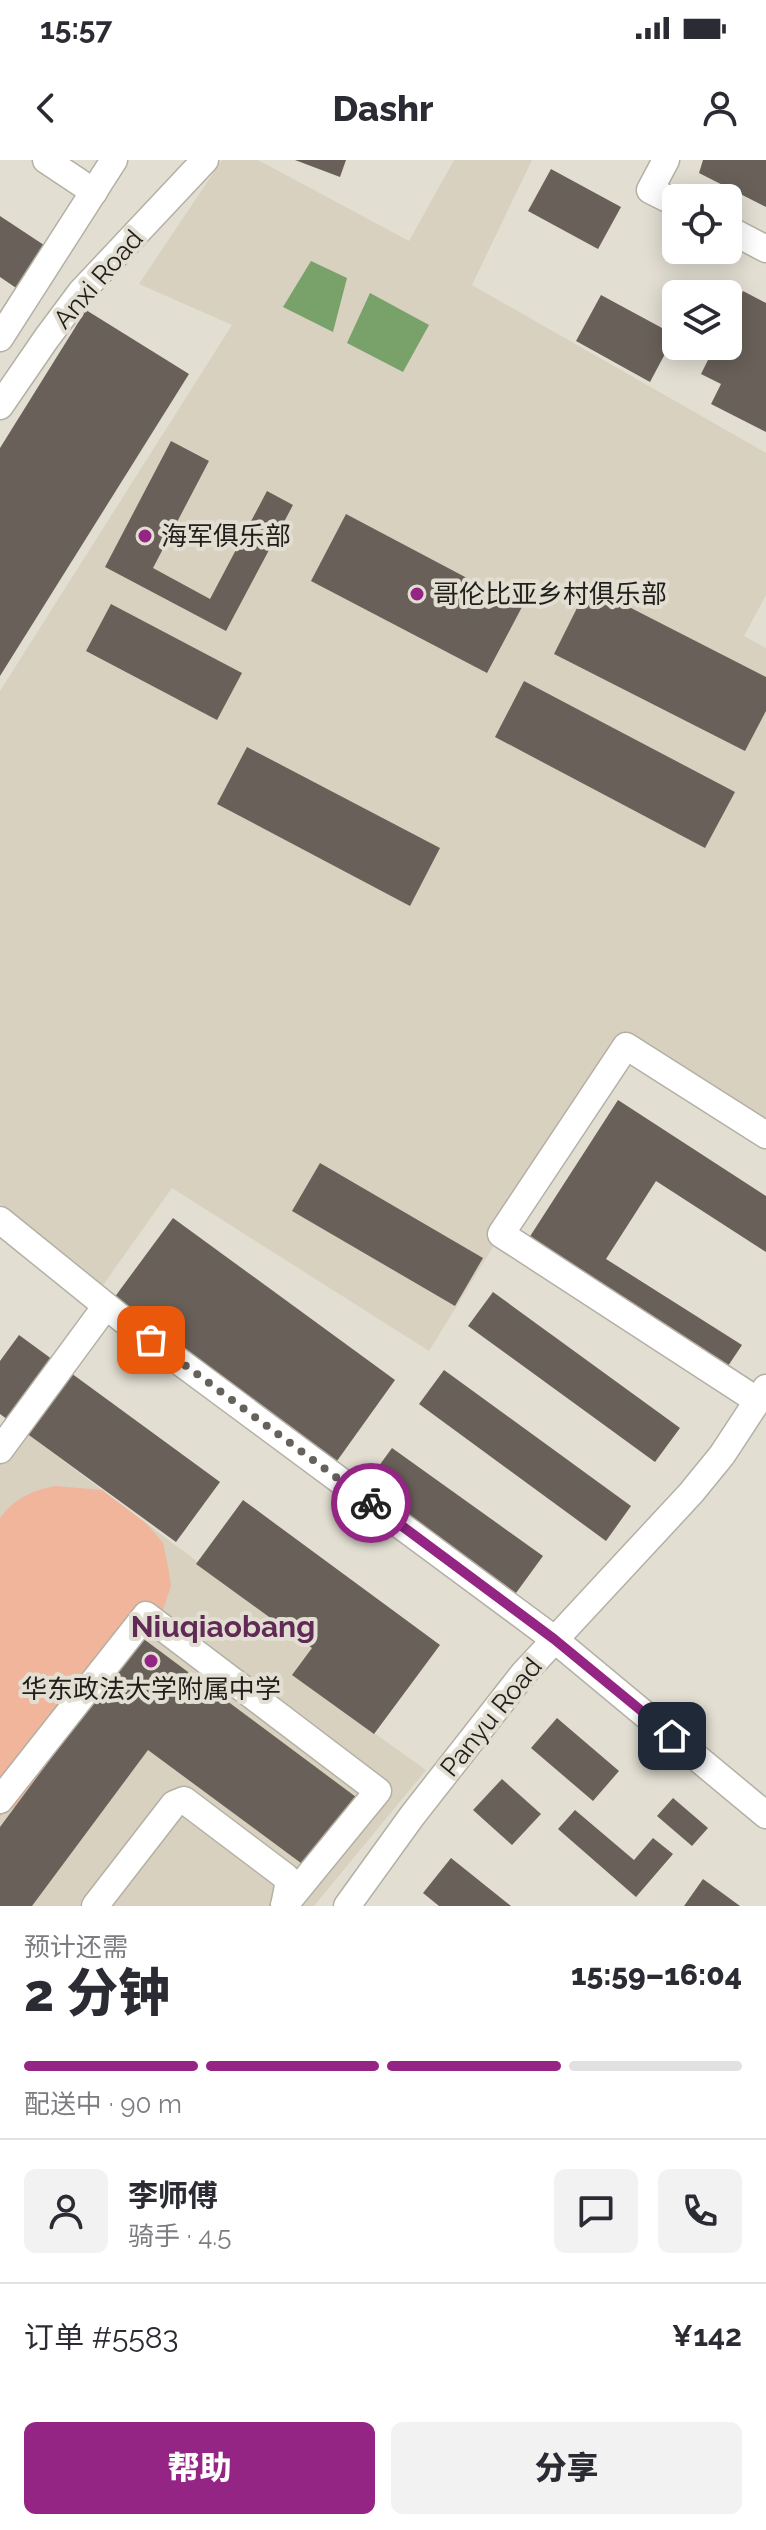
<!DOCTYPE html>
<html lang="zh">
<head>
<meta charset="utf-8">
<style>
	body { margin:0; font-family:Raleway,"Noto Sans SC",sans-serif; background:#f2f2f3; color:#2b2b33; height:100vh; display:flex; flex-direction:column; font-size:30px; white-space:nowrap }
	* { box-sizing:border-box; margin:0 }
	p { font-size:26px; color:#7c7c81 }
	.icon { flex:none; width:44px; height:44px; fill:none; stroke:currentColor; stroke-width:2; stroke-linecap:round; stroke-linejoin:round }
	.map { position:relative; height:1746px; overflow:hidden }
	.side { display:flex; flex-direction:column; background:#fff; flex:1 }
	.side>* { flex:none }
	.buttons { position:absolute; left:662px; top:24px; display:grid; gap:16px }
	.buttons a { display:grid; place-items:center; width:80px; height:80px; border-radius:12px; background:#fff; box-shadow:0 4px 20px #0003; font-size:40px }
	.pin { position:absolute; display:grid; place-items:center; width:68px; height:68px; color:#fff; margin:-34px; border-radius:16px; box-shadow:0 4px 12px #0006 }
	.courier { position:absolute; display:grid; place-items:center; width:80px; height:80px; margin:-40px; border:6px solid #952585; border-radius:50%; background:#fff; color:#222; box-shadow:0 2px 10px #0007 }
	.summary em { font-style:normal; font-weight:800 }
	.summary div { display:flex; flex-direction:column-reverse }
	.summary { display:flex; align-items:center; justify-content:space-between; height:136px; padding:0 24px }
	h1 { font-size:52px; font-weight:800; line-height:60px }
	.bar { display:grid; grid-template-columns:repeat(4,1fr); gap:12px 8px; align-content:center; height:96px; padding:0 24px }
	.bar i { height:10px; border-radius:6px; background:#e1e1e2 }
	.bar .selected { background:#952585 }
	.bar p { grid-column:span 4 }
	.line { display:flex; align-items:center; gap:20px; padding:0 24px; border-top:2px solid #e1e1e2 }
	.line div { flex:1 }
	.round { display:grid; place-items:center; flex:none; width:84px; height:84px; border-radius:12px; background:#f2f2f3 }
	.button { display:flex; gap:16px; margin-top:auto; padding:16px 24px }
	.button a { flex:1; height:92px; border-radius:12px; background:#952585; color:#fff; font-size:32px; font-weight:800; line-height:92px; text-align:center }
	.button a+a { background:#f2f2f3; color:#2b2b33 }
	.status { display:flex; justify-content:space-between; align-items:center; height:56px; padding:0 40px; background:#fff; direction:ltr }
	.status svg { height:22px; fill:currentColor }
	header { display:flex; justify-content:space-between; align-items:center; height:104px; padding:0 24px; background:#fff; font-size:36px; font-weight:800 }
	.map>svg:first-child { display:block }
	.built { fill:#d8d1bf }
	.green { fill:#f0b59b }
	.water { fill:#79a16a }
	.building { fill:#696159 }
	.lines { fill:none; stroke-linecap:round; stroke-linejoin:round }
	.minor-casing { stroke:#b4b0a5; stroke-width:29 }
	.minor { stroke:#fff; stroke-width:26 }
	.done { stroke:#65625b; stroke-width:8; stroke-dasharray:0 14.4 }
	.route { stroke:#952585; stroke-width:10 }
	.poi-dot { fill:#952585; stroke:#e2ded2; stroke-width:3 }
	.labels { text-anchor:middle; stroke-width:8; stroke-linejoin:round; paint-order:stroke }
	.street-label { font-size:26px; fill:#211f1b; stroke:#e2ded2 }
	.poi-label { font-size:26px; fill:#211f1b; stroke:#e2ded2; text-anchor:start }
	.quarter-label { font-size:30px; font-weight:bold; fill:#602956; stroke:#e2ded2 }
</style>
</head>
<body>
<div class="status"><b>15:57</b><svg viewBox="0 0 49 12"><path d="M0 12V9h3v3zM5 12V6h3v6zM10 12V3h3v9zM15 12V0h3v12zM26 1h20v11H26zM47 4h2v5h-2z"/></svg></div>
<header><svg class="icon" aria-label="back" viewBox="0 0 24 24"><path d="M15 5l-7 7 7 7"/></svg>Dashr<svg class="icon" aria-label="person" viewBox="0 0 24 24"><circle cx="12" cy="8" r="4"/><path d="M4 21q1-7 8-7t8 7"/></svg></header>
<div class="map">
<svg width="766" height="1746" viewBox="0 0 766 1746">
	<rect width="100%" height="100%" fill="#e2ded2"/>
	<g class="built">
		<path d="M 222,0 L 258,0 L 409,81 L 454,0 L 532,0 L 472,125 L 766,293 L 766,435 L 744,476 L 766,488 L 766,975 L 626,886 L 501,1074 L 429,1191 L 172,1028 L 103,1125 L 0,1044 L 0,531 L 232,165 L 139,124 Z"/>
		<path d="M 17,1266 L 312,1488 L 293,1515 L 426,1610 L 314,1746 L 0,1746 L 0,1290 Z"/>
	</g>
	<path class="green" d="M 55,1326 L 102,1330 L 147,1364 L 163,1383 L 168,1406 L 171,1426 L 162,1453 L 16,1646 L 0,1656 L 0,1358 C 15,1338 31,1331 55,1326 Z"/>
	<g class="water">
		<path d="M 311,101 L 347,118 L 333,172 L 283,147 Z"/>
		<path d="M 370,133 L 429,165 L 403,212 L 347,183 Z"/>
	</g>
	<g class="building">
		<path d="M 295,0 L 346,0 L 340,17 Z"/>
		<path d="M 703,0 L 766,0 L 766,47 L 699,13 Z"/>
		<path d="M 551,9 L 621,47 L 598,89 L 528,51 Z"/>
		<path d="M 0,56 L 53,91 L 25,134 L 0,117 Z"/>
		<path d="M 743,131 L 766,143 L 766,272 L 711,244 L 721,224 L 701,214 L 715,186 L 728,186 L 728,160 Z"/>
		<path d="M 601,135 L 675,175 L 650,222 L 576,181 Z"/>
		<path d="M 86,150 L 189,214 L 0,516 L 0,288 Z"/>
		<path d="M 171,281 L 209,301 L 153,408 L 210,439 L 267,331 L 293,345 L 226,471 L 105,407 Z"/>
		<path d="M 346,354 L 522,447 L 487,513 L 311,421 Z"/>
		<path d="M 588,426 L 766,517 L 766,551 L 745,591 L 554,494 Z"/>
		<path d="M 111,444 L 242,513 L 217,560 L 86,491 Z"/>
		<path d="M 524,521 L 735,632 L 705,688 L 495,577 Z"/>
		<path d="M 247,587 L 440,688 L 410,746 L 217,644 Z"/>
		<path d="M 618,940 L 766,1036 L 766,1092 L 656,1021 L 606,1099 L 742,1185 L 726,1209 L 527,1081 Z"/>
		<path d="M 320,1003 L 483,1098 L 455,1146 L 292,1051 Z"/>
		<path d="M 173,1058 L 395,1220 L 337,1301 L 114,1138 Z"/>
		<path d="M 493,1132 L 680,1268 L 655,1302 L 468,1166 Z"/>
		<path d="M 19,1175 L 220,1322 L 176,1382 L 0,1254 L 0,1201 Z"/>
		<path d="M 444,1210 L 631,1346 L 606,1381 L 419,1244 Z"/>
		<path d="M 392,1288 L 543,1396 L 516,1433 L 365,1325 Z"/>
		<path d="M 243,1340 L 440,1485 L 374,1574 L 292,1515 L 312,1488 L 196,1404 Z"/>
		<path d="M 141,1477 L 360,1640 L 309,1709 L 148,1590 L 32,1746 L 0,1746 L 0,1667 Z"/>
		<path d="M 557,1558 L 619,1611 L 593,1641 L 531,1588 Z"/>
		<path d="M 502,1619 L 541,1654 L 512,1685 L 473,1650 Z"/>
		<path d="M 673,1638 L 708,1668 L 692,1686 L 657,1656 Z"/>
		<path d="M 575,1650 L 634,1700 L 653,1678 L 673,1694 L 636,1737 L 558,1669 Z"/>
		<path d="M 451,1698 L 511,1746 L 439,1746 L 423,1733 Z"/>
		<path d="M 703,1719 L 740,1746 L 684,1746 Z"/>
	</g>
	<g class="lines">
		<g class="minor-casing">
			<g id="minor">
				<path d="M 46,0 L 94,32"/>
				<path d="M 666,0 L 650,30 L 676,43"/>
				<path d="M 728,69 L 766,89"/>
				<path d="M 0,178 L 114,0"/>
				<path d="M 0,246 L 46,179 L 81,132 L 205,0"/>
				<path d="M 0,1060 L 126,1162 L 554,1479 L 766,1655"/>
				<path d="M 758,1241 L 501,1074 L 626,886 L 766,975"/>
				<path d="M 0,1290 L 106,1146"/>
				<path d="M 0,1640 L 146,1455 L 378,1631 L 284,1746"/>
				<path d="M 95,1746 L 174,1644 L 184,1640 L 286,1717 L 288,1726 L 284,1746"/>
				<path d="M 347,1746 L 412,1656 L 524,1513 L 691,1333 L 722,1295 L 766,1228"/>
			</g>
		</g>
		<use href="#minor" class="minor"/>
	</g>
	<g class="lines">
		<path class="done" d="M 151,1180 L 371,1343"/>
		<path class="route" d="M 371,1343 L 554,1479 L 672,1576"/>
	</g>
	<g class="poi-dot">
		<circle cx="145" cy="376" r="8"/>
		<circle cx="417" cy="434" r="8"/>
		<circle cx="151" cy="1501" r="8"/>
	</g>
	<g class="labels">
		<g class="street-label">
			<text transform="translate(98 119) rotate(-49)" y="9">Anxi Road</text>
			<text transform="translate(491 1557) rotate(-51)" y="9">Panyu Road</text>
		</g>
		<g class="poi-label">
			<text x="161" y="385">海军俱乐部</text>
			<text x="433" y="443">哥伦比亚乡村俱乐部</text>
			<text x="151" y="1538" text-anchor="middle">华东政法大学附属中学</text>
		</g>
		<g class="quarter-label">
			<text x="223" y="1477">Niuqiaobang</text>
		</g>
	</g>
</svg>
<div class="buttons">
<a><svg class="icon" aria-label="locate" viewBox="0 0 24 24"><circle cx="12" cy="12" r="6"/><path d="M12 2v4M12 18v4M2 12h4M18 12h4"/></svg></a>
<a><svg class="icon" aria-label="layers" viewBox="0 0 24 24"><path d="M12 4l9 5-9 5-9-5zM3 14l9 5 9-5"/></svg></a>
</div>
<div class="pin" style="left:151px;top:1180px;background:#ea580c"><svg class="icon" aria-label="bag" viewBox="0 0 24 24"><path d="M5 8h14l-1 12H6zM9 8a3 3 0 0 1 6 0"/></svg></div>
<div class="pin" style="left:672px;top:1576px;background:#1f2937"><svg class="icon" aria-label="home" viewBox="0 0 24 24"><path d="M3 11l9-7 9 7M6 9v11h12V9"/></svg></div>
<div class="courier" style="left:371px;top:1343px"><svg class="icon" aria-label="bike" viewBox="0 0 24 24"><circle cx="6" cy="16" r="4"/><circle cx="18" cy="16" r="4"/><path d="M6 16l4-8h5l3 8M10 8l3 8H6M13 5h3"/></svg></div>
</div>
<section class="side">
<div class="summary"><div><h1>2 分钟</h1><p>预计还需</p></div><em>15:59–16:04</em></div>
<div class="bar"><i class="selected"></i><i class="selected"></i><i class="selected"></i><i></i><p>配送中 · 90 m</p></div>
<div class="line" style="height:144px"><a class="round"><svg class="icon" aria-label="person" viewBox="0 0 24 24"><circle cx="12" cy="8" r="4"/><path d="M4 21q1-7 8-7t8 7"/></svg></a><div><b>李师傅</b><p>骑手 · 4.5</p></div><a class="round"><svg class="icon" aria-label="chat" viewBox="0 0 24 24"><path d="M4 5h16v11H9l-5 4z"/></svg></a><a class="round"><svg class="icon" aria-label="phone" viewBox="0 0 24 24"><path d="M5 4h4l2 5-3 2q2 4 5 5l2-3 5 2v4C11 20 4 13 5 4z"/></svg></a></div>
<div class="line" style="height:104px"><div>订单 #5583</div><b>¥142</b></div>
<div class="button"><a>帮助</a><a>分享</a></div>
</section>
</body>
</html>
